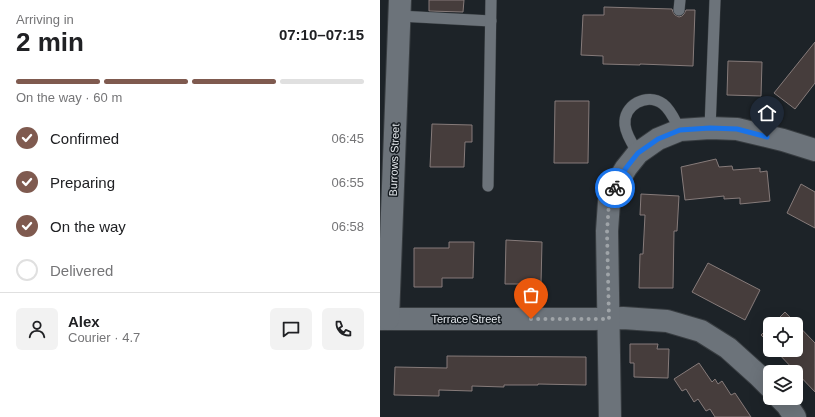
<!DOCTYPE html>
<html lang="en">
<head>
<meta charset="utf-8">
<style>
	body { margin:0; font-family:Arial,sans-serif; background:#f2f2f2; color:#202124; height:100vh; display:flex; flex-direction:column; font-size:15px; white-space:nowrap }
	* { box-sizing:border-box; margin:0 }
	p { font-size:13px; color:#757577 }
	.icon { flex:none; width:22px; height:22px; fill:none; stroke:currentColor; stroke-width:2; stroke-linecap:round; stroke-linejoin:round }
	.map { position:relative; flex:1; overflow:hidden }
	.details { display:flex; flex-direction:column; background:#fff; width:380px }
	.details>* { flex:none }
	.fabs { position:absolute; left:383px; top:317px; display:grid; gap:8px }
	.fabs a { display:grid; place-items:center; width:40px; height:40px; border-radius:6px; background:#fff; box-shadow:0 4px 16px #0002; font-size:20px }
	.pin { position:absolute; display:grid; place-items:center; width:34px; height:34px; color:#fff; margin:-41px -17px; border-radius:50% 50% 50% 0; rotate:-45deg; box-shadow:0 0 4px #0007 }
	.pin .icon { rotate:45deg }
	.courier { position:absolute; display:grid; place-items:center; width:40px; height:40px; margin:-20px; border:3px solid #1a73e8; border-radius:50%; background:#fff; color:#222; box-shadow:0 1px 5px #0007 }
	.head em { font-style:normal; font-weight:700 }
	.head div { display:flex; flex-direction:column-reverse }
	.head { display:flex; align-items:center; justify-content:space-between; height:68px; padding:0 16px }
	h1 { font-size:26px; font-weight:700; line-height:30px }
	.bar { display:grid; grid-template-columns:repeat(4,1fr); gap:6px 4px; align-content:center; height:48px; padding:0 16px }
	.bar i { height:5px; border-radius:3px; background:#e0e0e0 }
	.bar .selected { background:#7f5a4f }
	.bar p { grid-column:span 4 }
	.line { display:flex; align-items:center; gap:10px; padding:0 16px; border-top:1px solid #e0e0e0 }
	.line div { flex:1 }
	.round { display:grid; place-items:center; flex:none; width:42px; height:42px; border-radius:6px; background:#f2f2f2 }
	ol { padding:0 16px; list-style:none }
	li { display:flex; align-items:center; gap:12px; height:44px }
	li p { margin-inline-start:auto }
	li .icon { padding:4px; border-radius:50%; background:#7f5a4f; color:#fff; stroke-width:4 }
	li:last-child { color:#757577 }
	li i { width:22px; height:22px; border:2px solid #e0e0e0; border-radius:50% }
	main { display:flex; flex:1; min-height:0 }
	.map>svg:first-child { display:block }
	.building { fill:#463d3c; stroke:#867b7a }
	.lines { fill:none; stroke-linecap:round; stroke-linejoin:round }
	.service-casing { stroke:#383d41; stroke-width:12 }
	.minor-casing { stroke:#383d41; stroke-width:24 }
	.service { stroke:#6c737a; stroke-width:11 }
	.minor { stroke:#6c737a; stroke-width:22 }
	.done { stroke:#9fa4a8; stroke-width:4; stroke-dasharray:0 7.2 }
	.route { stroke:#1a73e8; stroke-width:5 }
	.labels { text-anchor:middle; stroke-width:3; stroke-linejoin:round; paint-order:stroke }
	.street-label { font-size:11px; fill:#e5e9ed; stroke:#141a1f }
</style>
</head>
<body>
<main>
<section class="details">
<div class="head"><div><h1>2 min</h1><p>Arriving in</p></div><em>07:10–07:15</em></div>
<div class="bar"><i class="selected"></i><i class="selected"></i><i class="selected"></i><i></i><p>On the way · 60 m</p></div>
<ol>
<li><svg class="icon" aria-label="check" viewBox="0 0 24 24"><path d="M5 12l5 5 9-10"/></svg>Confirmed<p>06:45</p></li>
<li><svg class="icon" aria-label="check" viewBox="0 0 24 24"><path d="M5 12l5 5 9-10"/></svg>Preparing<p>06:55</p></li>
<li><svg class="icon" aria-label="check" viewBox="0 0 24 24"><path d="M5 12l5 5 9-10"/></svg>On the way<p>06:58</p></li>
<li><i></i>Delivered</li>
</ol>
<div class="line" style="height:72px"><a class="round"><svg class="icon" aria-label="person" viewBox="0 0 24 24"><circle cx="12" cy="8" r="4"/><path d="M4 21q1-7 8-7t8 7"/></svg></a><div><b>Alex</b><p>Courier · 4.7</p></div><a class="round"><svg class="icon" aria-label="chat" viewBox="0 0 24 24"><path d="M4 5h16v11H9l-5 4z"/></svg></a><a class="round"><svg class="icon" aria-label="phone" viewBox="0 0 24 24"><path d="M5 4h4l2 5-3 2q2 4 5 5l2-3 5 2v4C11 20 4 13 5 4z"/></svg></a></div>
</section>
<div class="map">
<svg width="435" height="417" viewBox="0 0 435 417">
	<rect width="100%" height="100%" fill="#1d2328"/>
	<g class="building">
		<path d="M 49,0 L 84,0 L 83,12 L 49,11 Z"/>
		<path d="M 224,7 L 292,9 L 293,12 L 295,15 L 299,17 L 302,16 L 304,14 L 306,10 L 315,10 L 313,66 L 260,64 L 260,65 L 223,64 L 223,56 L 201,55 L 203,15 L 224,15 Z"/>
		<path d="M 435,42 L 435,83 L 415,109 L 394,93 Z"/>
		<path d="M 348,61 L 382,62 L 381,96 L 347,95 Z"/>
		<path d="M 175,101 L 209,101 L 208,163 L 174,163 Z"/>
		<path d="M 52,124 L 92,125 L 92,142 L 85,142 L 84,167 L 50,167 Z"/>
		<path d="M 336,159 L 339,167 L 352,166 L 353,170 L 380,168 L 380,172 L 387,171 L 390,201 L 360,204 L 360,198 L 344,199 L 344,196 L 305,200 L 301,167 Z"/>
		<path d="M 421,184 L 435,192 L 435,228 L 407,213 Z"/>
		<path d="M 261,194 L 299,196 L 297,231 L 294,231 L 293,288 L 259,288 L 260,254 L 263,254 L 265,215 L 260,215 Z"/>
		<path d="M 126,240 L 162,242 L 161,284 L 125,284 Z"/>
		<path d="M 69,242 L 94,242 L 93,278 L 62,278 L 62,287 L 34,287 L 34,248 L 69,248 Z"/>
		<path d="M 328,263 L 380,290 L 365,320 L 312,292 Z"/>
		<path d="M 405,312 L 435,343 L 435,392 L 395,350 L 416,350 L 416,324 L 393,324 Z"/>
		<path d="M 390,326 L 390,344 L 381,335 Z"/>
		<path d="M 250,344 L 278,344 L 277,349 L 289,349 L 288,378 L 254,377 L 254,363 L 250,363 Z"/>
		<path d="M 67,356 L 206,357 L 206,385 L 158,384 L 158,385 L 124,385 L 124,387 L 92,386 L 92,391 L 59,390 L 59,396 L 14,395 L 15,367 L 67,368 Z"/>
		<path d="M 319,363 L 332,382 L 335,379 L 338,384 L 342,381 L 351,395 L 355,393 L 371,417 L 335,417 L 330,409 L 326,411 L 318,399 L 314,402 L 306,389 L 302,391 L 294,379 Z"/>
	</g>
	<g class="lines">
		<g class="service-casing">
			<g id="service">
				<path d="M 299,10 L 300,0"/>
				<path d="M 19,16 L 111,21"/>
				<path d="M 330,128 L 335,0"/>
				<path d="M 258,153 C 253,145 246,135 245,125 C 243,105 267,92 283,104 C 291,110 295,121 300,130"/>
				<path d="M 108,186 L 111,0"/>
			</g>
		</g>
		<g class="minor-casing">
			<g id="minor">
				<path d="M 0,319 L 214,319 L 243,318 L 287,321 L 321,331 L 348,348 L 378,375 L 390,387"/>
				<path d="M 8,319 L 20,0"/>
				<path d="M 400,398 L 407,405 L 415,417"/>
				<path d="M 230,417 L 227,231 L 229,202 L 237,183 L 246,168 L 258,153 L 278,139 L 300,130 L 330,128 L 357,129 L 403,140 L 435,150"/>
			</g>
		</g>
		<use href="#service" class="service"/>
		<use href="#minor" class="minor"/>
	</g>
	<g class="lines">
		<path class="done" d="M 151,319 L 229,319 L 227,232 L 229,202 L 235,188"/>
		<path class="route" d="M 235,188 L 246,168 L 258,153 L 278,139 L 300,130 L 330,128 L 357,129 L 387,137"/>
	</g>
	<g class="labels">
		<g class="street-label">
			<text transform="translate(14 160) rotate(-88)" y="4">Burrows Street</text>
			<text x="86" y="323">Terrace Street</text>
		</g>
	</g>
</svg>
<div class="fabs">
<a><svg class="icon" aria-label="locate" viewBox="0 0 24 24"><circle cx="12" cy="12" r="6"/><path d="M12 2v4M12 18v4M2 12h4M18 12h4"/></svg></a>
<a><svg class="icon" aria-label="layers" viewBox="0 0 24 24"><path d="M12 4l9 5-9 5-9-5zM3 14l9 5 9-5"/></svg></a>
</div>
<div class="pin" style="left:151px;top:319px;background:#ea580c"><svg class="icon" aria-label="bag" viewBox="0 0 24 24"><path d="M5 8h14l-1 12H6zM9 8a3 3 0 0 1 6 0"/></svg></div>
<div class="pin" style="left:387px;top:137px;background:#1f2937"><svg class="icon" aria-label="home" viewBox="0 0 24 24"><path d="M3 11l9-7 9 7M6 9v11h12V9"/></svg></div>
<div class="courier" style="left:235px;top:188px"><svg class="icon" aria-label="bike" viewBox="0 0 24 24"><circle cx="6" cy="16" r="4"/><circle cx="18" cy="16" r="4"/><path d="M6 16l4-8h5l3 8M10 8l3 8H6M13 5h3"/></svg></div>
</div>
</main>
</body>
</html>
